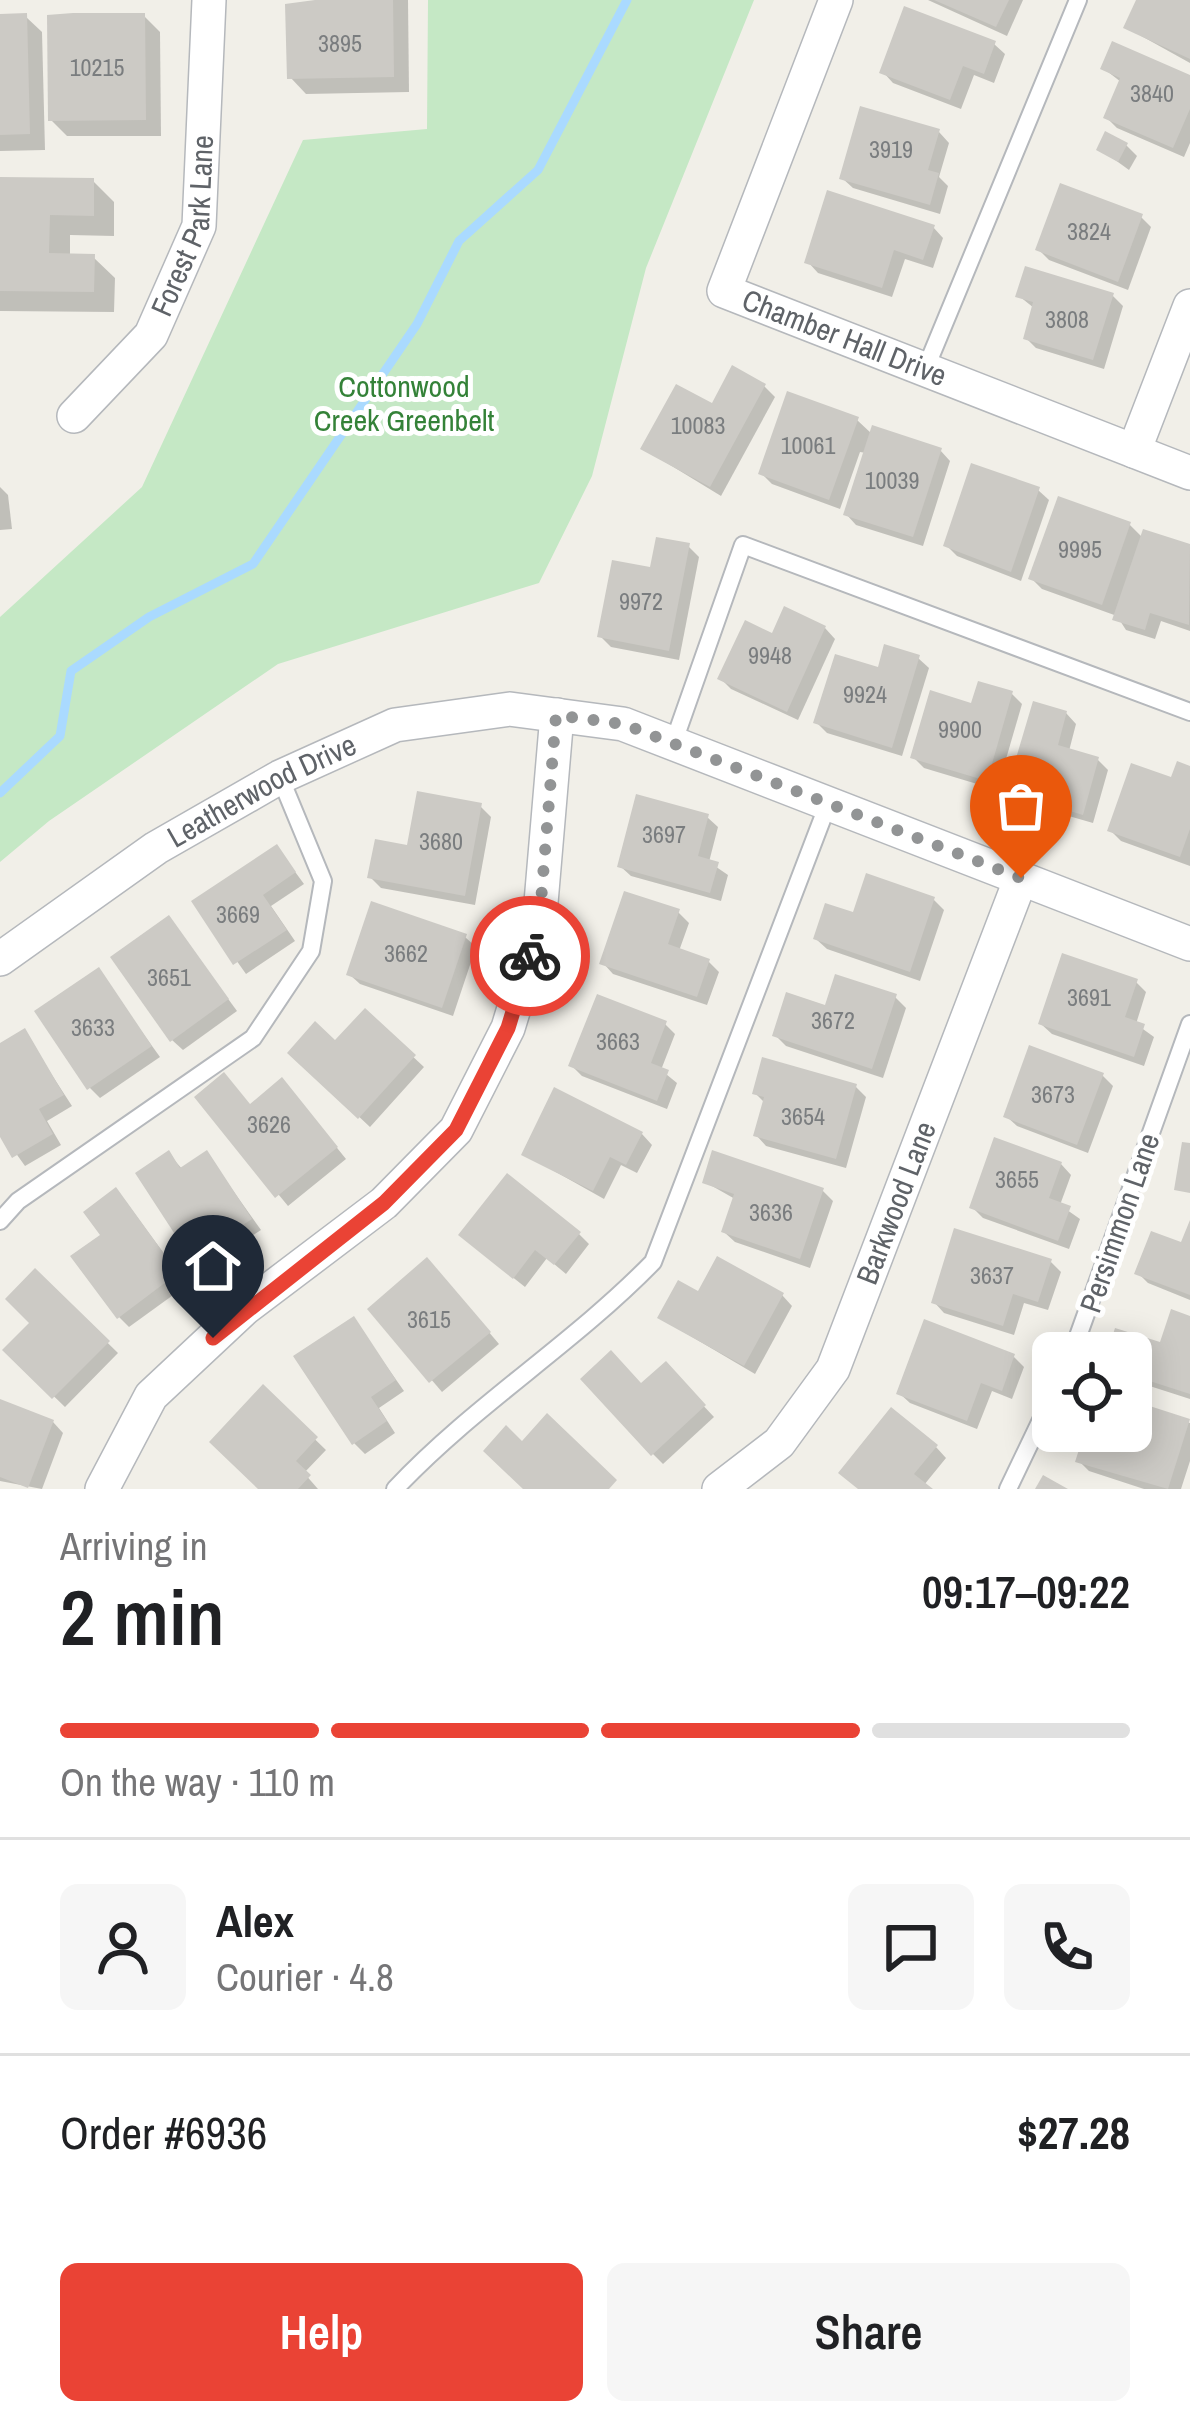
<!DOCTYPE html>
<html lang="en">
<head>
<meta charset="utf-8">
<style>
	body { margin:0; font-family:"Archivo Narrow",sans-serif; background:#f6f6f6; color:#202124; height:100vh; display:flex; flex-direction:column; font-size:45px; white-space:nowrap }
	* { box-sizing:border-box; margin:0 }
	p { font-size:39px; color:#757577 }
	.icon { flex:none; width:66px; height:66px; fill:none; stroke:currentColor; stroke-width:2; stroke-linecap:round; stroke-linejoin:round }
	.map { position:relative; height:1489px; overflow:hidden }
	.sheet { display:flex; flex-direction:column; background:#fff; flex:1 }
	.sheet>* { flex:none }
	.tools { position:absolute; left:1032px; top:1332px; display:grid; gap:24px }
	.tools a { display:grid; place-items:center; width:120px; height:120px; border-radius:18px; background:#fff; box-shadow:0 6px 30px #0003; font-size:60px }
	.pin { position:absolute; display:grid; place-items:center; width:102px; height:102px; color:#fff; margin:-123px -51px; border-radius:50% 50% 50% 0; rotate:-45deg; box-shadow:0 0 12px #0007 }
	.pin .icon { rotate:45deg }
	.courier { position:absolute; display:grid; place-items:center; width:120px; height:120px; margin:-60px; border:9px solid #ea4335; border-radius:50%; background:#fff; color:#222; box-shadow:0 3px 15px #0007 }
	.headline em { font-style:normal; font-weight:600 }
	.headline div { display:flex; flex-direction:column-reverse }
	.headline { display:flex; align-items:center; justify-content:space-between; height:204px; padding:0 60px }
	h1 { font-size:78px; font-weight:600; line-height:90px }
	.bar { display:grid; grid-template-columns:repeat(4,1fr); gap:18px 12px; align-content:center; height:144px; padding:0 60px }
	.bar i { height:15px; border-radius:9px; background:#e0e0e0 }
	.bar .selected { background:#ea4335 }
	.bar p { grid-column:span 4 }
	.line { display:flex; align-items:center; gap:30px; padding:0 60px; border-top:3px solid #e0e0e0 }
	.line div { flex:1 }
	.round { display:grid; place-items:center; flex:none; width:126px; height:126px; border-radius:18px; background:#f6f6f6 }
	.button { display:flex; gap:24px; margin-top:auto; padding:24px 60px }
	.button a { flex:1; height:138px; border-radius:18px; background:#ea4335; color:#fff; font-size:48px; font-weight:600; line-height:138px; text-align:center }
	.button a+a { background:#f6f6f6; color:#202124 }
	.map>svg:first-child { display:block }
	.green { fill:#c5e8c5 }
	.shadow { fill:#0003 }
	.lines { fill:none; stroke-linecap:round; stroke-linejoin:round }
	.stream { stroke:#aadaff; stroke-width:9 }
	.building { fill:#cccac5 }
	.lane-casing { stroke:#b5b8bc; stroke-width:20 }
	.street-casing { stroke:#b5b8bc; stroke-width:36 }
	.lane { stroke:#fff; stroke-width:16 }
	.street { stroke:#fff; stroke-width:33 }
	.done { stroke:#929495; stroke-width:12; stroke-dasharray:0 21.6 }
	.route { stroke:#ea4335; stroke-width:15 }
	.labels { text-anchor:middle; stroke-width:10; stroke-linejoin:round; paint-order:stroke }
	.number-label { font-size:24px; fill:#7a7d7f }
	.street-label { font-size:30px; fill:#5f6368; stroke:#fff }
	.park-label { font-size:30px; fill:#348238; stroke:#fff }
</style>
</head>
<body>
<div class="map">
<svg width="1190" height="1489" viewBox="0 0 1190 1489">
	<rect width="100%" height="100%" fill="#f1efe8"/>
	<path class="green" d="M 428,0 L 754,0 L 646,268 L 592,476 L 539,583 L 278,664 L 49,821 L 0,862 L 0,617 L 142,487 L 303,140 L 427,129 Z"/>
	<g class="shadow">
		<path d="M 318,0 L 408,0 L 409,92 L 306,94 L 290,77 Z"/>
		<path d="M 928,0 L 1023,0 L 1007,36 Z"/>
		<path d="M 1139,0 L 1190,0 L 1190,63 L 1127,28 Z"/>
		<path d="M 25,16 L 42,32 L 45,150 L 0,151 L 0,17 Z"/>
		<path d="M 144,16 L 160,32 L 161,136 L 67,136 L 51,120 Z"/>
		<path d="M 994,44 L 1005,54 L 994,83 L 974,75 L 961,109 L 893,83 L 883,72 Z"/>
		<path d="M 1103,68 L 1190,78 L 1190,143 L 1184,157 L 1117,128 L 1106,117 L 1121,82 Z"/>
		<path d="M 939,132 L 949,143 L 939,177 L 948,186 L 940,214 L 853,188 L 842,178 Z"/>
		<path d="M 1126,145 L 1137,156 L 1129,170 L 1100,149 Z"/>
		<path d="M 0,180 L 93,181 L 114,202 L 114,236 L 70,235 L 70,256 L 93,257 L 115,278 L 114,312 L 0,311 Z"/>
		<path d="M 1141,217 L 1151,227 L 1128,290 L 1049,260 L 1039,250 Z"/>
		<path d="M 933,227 L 943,238 L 933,268 L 905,259 L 892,297 L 818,273 L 808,262 Z"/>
		<path d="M 1112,295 L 1123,306 L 1104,369 L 1036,348 L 1026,338 L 1034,308 L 1019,296 Z"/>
		<path d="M 764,386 L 775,397 L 721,496 L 644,449 L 713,407 Z"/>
		<path d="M 857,420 L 872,434 L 940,450 L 950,461 L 923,546 L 856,525 L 846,514 L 866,453 L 860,452 L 840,509 L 772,484 L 761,473 Z"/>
		<path d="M 0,487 L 8,495 L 12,529 L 0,530 Z"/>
		<path d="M 1038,490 L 1049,500 L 1021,581 L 957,556 L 946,545 Z"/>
		<path d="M 1129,524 L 1143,538 L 1145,532 L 1190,547 L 1190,631 L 1161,621 L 1155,639 L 1126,630 L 1117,616 L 1042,589 L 1031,578 Z"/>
		<path d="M 688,546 L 699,557 L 679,660 L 611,647 L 600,636 L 652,571 Z"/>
		<path d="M 825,628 L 835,639 L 798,720 L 731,689 L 720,678 L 773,637 Z"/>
		<path d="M 918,658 L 929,668 L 902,756 L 827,733 L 817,723 L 880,671 Z"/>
		<path d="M 1012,694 L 1022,704 L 997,790 L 924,768 L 913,757 L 973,706 Z"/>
		<path d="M 1066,713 L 1076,724 L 1069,751 L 1098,760 L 1108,770 L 1093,823 L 1020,802 L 1009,791 Z"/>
		<path d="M 1190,769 L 1190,866 L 1121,841 L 1110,830 Z"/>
		<path d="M 480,806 L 491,817 L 475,905 L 381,888 L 370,877 Z"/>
		<path d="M 707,817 L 718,827 L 709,862 L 728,875 L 721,901 L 631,876 L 620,866 Z"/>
		<path d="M 277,847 L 304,884 L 271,906 L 295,941 L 246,974 L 195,902 Z"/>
		<path d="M 933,899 L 944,910 L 920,981 L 827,949 L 816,939 L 854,916 Z"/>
		<path d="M 678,912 L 689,923 L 679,951 L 708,961 L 719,972 L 707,1005 L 613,974 L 603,963 Z"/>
		<path d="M 169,918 L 237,1011 L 183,1050 L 172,1040 Z"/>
		<path d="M 465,937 L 476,947 L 453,1016 L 360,984 L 349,974 Z"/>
		<path d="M 98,971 L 160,1057 L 100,1098 L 90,1088 Z"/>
		<path d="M 1136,982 L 1146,992 L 1136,1024 L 1154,1037 L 1144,1066 L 1052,1034 L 1041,1024 Z"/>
		<path d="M 895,997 L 906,1008 L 883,1078 L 786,1046 L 775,1035 L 827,1009 Z"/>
		<path d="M 365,1012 L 424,1067 L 370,1127 L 291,1053 L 335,1044 Z"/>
		<path d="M 665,1024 L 675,1034 L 661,1070 L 677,1083 L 667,1109 L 582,1076 L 572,1066 Z"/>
		<path d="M 24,1032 L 72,1106 L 47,1121 L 61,1145 L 25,1166 L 0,1131 L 0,1046 Z"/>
		<path d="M 1102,1075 L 1113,1086 L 1088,1153 L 1017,1126 L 1006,1116 Z"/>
		<path d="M 856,1087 L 866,1097 L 846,1168 L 766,1146 L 756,1135 L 765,1103 L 755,1093 Z"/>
		<path d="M 292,1092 L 346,1159 L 288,1206 L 198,1097 L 251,1107 Z"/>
		<path d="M 642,1134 L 652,1145 L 637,1173 L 621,1165 L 604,1199 L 524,1154 Z"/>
		<path d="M 169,1154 L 183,1170 L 207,1154 L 261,1230 L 203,1268 L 193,1257 Z"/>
		<path d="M 1061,1164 L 1071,1175 L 1060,1205 L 1080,1219 L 1069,1249 L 983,1218 L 972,1207 Z"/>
		<path d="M 705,1182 L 822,1190 L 833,1201 L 810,1268 L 735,1242 L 724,1232 L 735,1199 Z"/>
		<path d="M 126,1202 L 187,1285 L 129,1327 L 119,1317 L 104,1235 Z"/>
		<path d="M 1190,1227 L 1190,1300 L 1148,1283 L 1138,1273 L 1183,1246 Z"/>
		<path d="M 579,1234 L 589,1244 L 566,1274 L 547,1258 L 525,1287 L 472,1245 Z"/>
		<path d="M 1050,1261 L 1061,1272 L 1048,1310 L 1024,1303 L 1014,1335 L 944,1313 L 934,1302 Z"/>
		<path d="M 437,1271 L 499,1344 L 442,1392 L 371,1309 Z"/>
		<path d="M 35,1272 L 118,1353 L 65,1407 L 6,1350 L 33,1323 Z"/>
		<path d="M 699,1295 L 782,1295 L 792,1306 L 755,1374 L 660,1318 Z"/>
		<path d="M 1190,1319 L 1190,1399 L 1131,1380 L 1131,1353 L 1110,1353 L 1162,1346 Z"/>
		<path d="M 354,1320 L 404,1391 L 379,1408 L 395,1433 L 365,1454 L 354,1443 Z"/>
		<path d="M 1014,1357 L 1024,1367 L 1012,1399 L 992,1391 L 977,1429 L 910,1403 L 899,1393 Z"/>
		<path d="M 666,1366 L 714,1417 L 663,1464 L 653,1454 L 642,1387 Z"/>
		<path d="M 263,1389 L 326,1450 L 304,1473 L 318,1489 L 262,1489 L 213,1442 Z"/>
		<path d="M 0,1402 L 53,1422 L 63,1433 L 42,1489 L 0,1481 Z"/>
		<path d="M 1131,1403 L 1190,1423 L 1190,1461 L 1181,1489 L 1144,1489 L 1089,1471 L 1079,1461 L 1088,1431 L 1131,1431 Z"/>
		<path d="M 936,1447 L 946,1458 L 924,1485 L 928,1489 L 860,1489 L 852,1483 Z"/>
	</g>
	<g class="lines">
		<path class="stream" d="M 0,793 L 60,736 L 71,671 L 149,617 L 253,564 L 417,324 L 459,241 L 538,170 L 627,0"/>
	</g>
	<g class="building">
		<path d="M 315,0 L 393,0 L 394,77 L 287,79 L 285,4 Z"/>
		<path d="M 934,0 L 1009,0 L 996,27 Z"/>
		<path d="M 1136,0 L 1190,0 L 1190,59 L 1123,28 Z"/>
		<path d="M 904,6 L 996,41 L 984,74 L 963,66 L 950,100 L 879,73 Z"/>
		<path d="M 27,13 L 30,134 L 0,135 L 0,14 Z"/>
		<path d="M 73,13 L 145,13 L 146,120 L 48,121 L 47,15 Z"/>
		<path d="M 1112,41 L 1190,75 L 1190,109 L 1173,148 L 1103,118 L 1120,78 L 1100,69 Z"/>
		<path d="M 860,106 L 940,129 L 928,170 L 939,173 L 930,205 L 839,179 Z"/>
		<path d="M 1105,131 L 1128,143 L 1118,162 L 1096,150 Z"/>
		<path d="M 0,177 L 94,178 L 94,216 L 50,215 L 49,253 L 95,254 L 94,292 L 0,291 Z"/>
		<path d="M 1060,183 L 1143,214 L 1118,282 L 1035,250 Z"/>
		<path d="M 827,190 L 935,225 L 923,260 L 894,250 L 882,288 L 804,263 Z"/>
		<path d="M 1025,266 L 1114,293 L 1093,360 L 1023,339 L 1033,302 L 1015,297 Z"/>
		<path d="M 732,365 L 766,384 L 710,487 L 640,449 L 676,384 L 712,403 Z"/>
		<path d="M 787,391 L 859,417 L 829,500 L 758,474 Z"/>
		<path d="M 872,425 L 942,448 L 913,537 L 843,515 Z"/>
		<path d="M 971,463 L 1040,487 L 1011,572 L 943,546 Z"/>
		<path d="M 1058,496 L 1131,522 L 1102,605 L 1028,579 Z"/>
		<path d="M 1143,529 L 1190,544 L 1189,625 L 1150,613 L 1145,630 L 1112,620 Z"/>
		<path d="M 656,537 L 690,543 L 669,651 L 597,637 L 612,560 L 650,567 Z"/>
		<path d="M 784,606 L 826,626 L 787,712 L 717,679 L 745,620 L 772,633 Z"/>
		<path d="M 884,644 L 920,655 L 892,748 L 813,723 L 835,654 L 878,667 Z"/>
		<path d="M 978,681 L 1013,691 L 987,781 L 910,758 L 930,690 L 971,703 Z"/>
		<path d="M 1033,701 L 1067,711 L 1058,745 L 1099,757 L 1083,815 L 1006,792 Z"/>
		<path d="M 1177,761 L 1190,766 L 1190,829 L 1180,857 L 1107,831 L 1131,763 L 1171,777 Z"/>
		<path d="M 417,791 L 482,803 L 465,896 L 367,878 L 375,839 L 407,845 Z"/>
		<path d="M 636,794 L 709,814 L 698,856 L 719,862 L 710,893 L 617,867 Z"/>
		<path d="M 277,844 L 296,872 L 263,895 L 287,930 L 233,965 L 191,901 Z"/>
		<path d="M 866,873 L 935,897 L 910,972 L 813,939 L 825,903 L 853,912 Z"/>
		<path d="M 624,891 L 680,909 L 668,944 L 710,959 L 697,997 L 599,964 Z"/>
		<path d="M 371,901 L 467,934 L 442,1008 L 346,975 Z"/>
		<path d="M 169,915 L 229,999 L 170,1042 L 110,957 Z"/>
		<path d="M 1062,953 L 1138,979 L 1125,1017 L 1145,1024 L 1134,1057 L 1038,1024 Z"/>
		<path d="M 99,967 L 152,1046 L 87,1090 L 34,1011 Z"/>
		<path d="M 835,974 L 897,994 L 872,1069 L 772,1036 L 786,992 L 825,1005 Z"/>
		<path d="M 597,994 L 667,1021 L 651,1063 L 669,1070 L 657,1101 L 568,1066 Z"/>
		<path d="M 365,1008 L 416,1055 L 358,1119 L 287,1053 L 315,1021 L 335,1040 Z"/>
		<path d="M 25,1028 L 64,1095 L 39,1109 L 53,1134 L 12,1158 L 0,1137 L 0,1043 Z"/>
		<path d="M 1029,1045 L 1104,1073 L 1077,1145 L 1003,1117 Z"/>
		<path d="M 762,1057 L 857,1084 L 836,1159 L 753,1136 L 764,1097 L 752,1094 Z"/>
		<path d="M 224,1072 L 250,1104 L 282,1077 L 338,1147 L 275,1198 L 194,1097 Z"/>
		<path d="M 554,1087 L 643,1132 L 626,1165 L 610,1157 L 593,1191 L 521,1155 Z"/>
		<path d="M 994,1137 L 1062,1162 L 1049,1198 L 1071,1206 L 1058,1241 L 969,1208 Z"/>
		<path d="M 1182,1142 L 1190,1143 L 1190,1193 L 1174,1190 Z"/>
		<path d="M 169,1150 L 180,1168 L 207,1150 L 252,1219 L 191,1259 L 135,1173 Z"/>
		<path d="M 712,1150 L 824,1188 L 800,1259 L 721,1232 L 734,1194 L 702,1183 Z"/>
		<path d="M 507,1173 L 581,1232 L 554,1265 L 535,1250 L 513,1279 L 458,1235 Z"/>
		<path d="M 116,1187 L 178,1273 L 117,1319 L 70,1256 L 100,1235 L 83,1212 Z"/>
		<path d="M 1190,1220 L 1190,1295 L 1134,1274 L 1151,1231 L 1181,1242 Z"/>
		<path d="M 954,1228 L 1052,1259 L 1038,1302 L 1013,1294 L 1003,1326 L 931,1303 Z"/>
		<path d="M 717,1256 L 784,1293 L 744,1366 L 657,1318 L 678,1280 L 698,1291 Z"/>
		<path d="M 427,1257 L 491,1332 L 429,1383 L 367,1309 Z"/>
		<path d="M 35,1268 L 110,1341 L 52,1399 L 2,1350 L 29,1323 L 5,1299 Z"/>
		<path d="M 1171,1309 L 1190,1316 L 1190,1394 L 1131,1375 L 1131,1353 L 1107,1353 L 1115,1328 L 1160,1342 Z"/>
		<path d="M 354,1316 L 396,1380 L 371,1397 L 387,1421 L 352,1445 L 293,1356 Z"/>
		<path d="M 924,1319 L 1015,1354 L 1002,1391 L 981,1383 L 967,1421 L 896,1394 Z"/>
		<path d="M 611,1350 L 641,1383 L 666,1361 L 706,1405 L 651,1456 L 580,1379 Z"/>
		<path d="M 263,1384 L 318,1437 L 296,1461 L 311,1475 L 298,1489 L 258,1489 L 209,1442 Z"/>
		<path d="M 0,1399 L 54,1420 L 28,1488 L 0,1477 Z"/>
		<path d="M 1131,1400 L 1190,1419 L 1168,1489 L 1075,1462 L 1085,1431 L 1131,1431 Z"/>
		<path d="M 891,1407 L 938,1445 L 914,1474 L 933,1489 L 858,1489 L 838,1473 Z"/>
		<path d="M 547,1413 L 617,1480 L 609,1489 L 523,1489 L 483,1451 L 506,1425 L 522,1441 Z"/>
		<path d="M 1043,1475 L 1068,1489 L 1035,1489 Z"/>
	</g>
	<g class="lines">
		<g class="lane-casing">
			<g id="lane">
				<path d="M 925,370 L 1078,0"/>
				<path d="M 673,744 L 743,545 L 1190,712"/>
				<path d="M 0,1221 L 18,1201 L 253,1038 L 311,951 L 323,881 L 280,777"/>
				<path d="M 1072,1353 L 1190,1024"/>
				<path d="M 395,1489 C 474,1405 572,1345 653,1262 L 828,804"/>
				<path d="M 1008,1489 L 1053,1395"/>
			</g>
		</g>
		<g class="street-casing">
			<g id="street">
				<path id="s1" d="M 836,0 L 724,291 L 1190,473"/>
				<path id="s2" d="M 74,416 L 151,335 L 199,226 L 209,0"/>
				<path d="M 1134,451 L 1190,306"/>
				<path id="s3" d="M 0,959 L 156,848 L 280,777 L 395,725 L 510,709 L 623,724 L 1190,944"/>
				<path d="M 102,1489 L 151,1396 L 244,1309 L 384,1203 L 456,1130 L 508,1028 L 539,926 L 557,715"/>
				<path id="s4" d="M 719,1489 L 779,1443 L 833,1369 L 1021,878"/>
			</g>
		</g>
		<use href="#lane" class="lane"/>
		<use href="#street" class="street"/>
	</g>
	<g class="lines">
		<path class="done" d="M 530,956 L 539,926 L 556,715 L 623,724 L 1021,878"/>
		<path class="route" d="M 213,1338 L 384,1203 L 456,1130 L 508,1028 L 530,956"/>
	</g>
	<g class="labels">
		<g class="number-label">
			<text x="340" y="52">3895</text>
			<text x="97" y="76">10215</text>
			<text x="1152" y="102">3840</text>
			<text x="891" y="158">3919</text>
			<text x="1089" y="240">3824</text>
			<text x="1067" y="328">3808</text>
			<text x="698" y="434">10083</text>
			<text x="808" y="454">10061</text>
			<text x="892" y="489">10039</text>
			<text x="1080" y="558">9995</text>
			<text x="641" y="610">9972</text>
			<text x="770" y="664">9948</text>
			<text x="865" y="703">9924</text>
			<text x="960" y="738">9900</text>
			<text x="664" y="843">3697</text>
			<text x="441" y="850">3680</text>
			<text x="238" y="923">3669</text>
			<text x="406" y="962">3662</text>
			<text x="169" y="986">3651</text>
			<text x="1089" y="1006">3691</text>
			<text x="833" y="1029">3672</text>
			<text x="93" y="1036">3633</text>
			<text x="618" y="1050">3663</text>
			<text x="1053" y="1103">3673</text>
			<text x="803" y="1125">3654</text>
			<text x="269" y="1133">3626</text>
			<text x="1017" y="1188">3655</text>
			<text x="771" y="1221">3636</text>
			<text x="992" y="1284">3637</text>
			<text x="429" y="1328">3615</text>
		</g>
		<g class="street-label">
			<text dy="10" stroke="none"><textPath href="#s2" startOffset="228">Forest Park Lane</textPath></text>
			<text dy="10" stroke="none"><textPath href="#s1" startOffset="441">Chamber Hall Drive</textPath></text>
			<text dy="10" stroke="none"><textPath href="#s3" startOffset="312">Leatherwood Drive</textPath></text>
			<text dy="10" stroke="none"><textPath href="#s4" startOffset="345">Barkwood Lane</textPath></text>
			<text transform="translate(1120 1223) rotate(-71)" y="10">Persimmon Lane</text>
		</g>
		<g class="park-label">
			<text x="404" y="397">Cottonwood<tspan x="404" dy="34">Creek Greenbelt</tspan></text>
		</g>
	</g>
</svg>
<div class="tools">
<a><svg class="icon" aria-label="locate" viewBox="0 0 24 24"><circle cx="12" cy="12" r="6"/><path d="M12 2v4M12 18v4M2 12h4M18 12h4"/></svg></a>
</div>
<div class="pin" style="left:1021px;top:878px;background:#ea580c"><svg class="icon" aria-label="bag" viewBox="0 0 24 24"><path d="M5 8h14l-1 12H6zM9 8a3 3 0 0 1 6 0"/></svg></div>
<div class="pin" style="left:213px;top:1338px;background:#1f2937"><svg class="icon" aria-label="home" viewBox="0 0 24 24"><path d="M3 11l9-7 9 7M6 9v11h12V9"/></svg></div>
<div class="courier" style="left:530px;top:956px"><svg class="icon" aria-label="bike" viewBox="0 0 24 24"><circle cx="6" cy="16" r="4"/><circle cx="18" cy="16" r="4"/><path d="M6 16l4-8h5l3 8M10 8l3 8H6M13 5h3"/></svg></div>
</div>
<section class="sheet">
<div class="headline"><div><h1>2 min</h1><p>Arriving in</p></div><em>09:17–09:22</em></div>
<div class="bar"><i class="selected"></i><i class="selected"></i><i class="selected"></i><i></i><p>On the way · 110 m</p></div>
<div class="line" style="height:216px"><a class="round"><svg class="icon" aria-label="person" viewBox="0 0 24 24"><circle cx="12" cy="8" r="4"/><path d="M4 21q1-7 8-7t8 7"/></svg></a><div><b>Alex</b><p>Courier · 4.8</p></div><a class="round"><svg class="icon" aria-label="chat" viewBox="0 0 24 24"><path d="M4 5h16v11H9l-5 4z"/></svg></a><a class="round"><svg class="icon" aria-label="phone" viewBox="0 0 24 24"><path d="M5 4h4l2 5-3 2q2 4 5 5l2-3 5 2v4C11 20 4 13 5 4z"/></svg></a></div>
<div class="line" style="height:156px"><div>Order #6936</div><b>$27.28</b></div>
<div class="button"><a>Help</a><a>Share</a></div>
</section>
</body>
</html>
